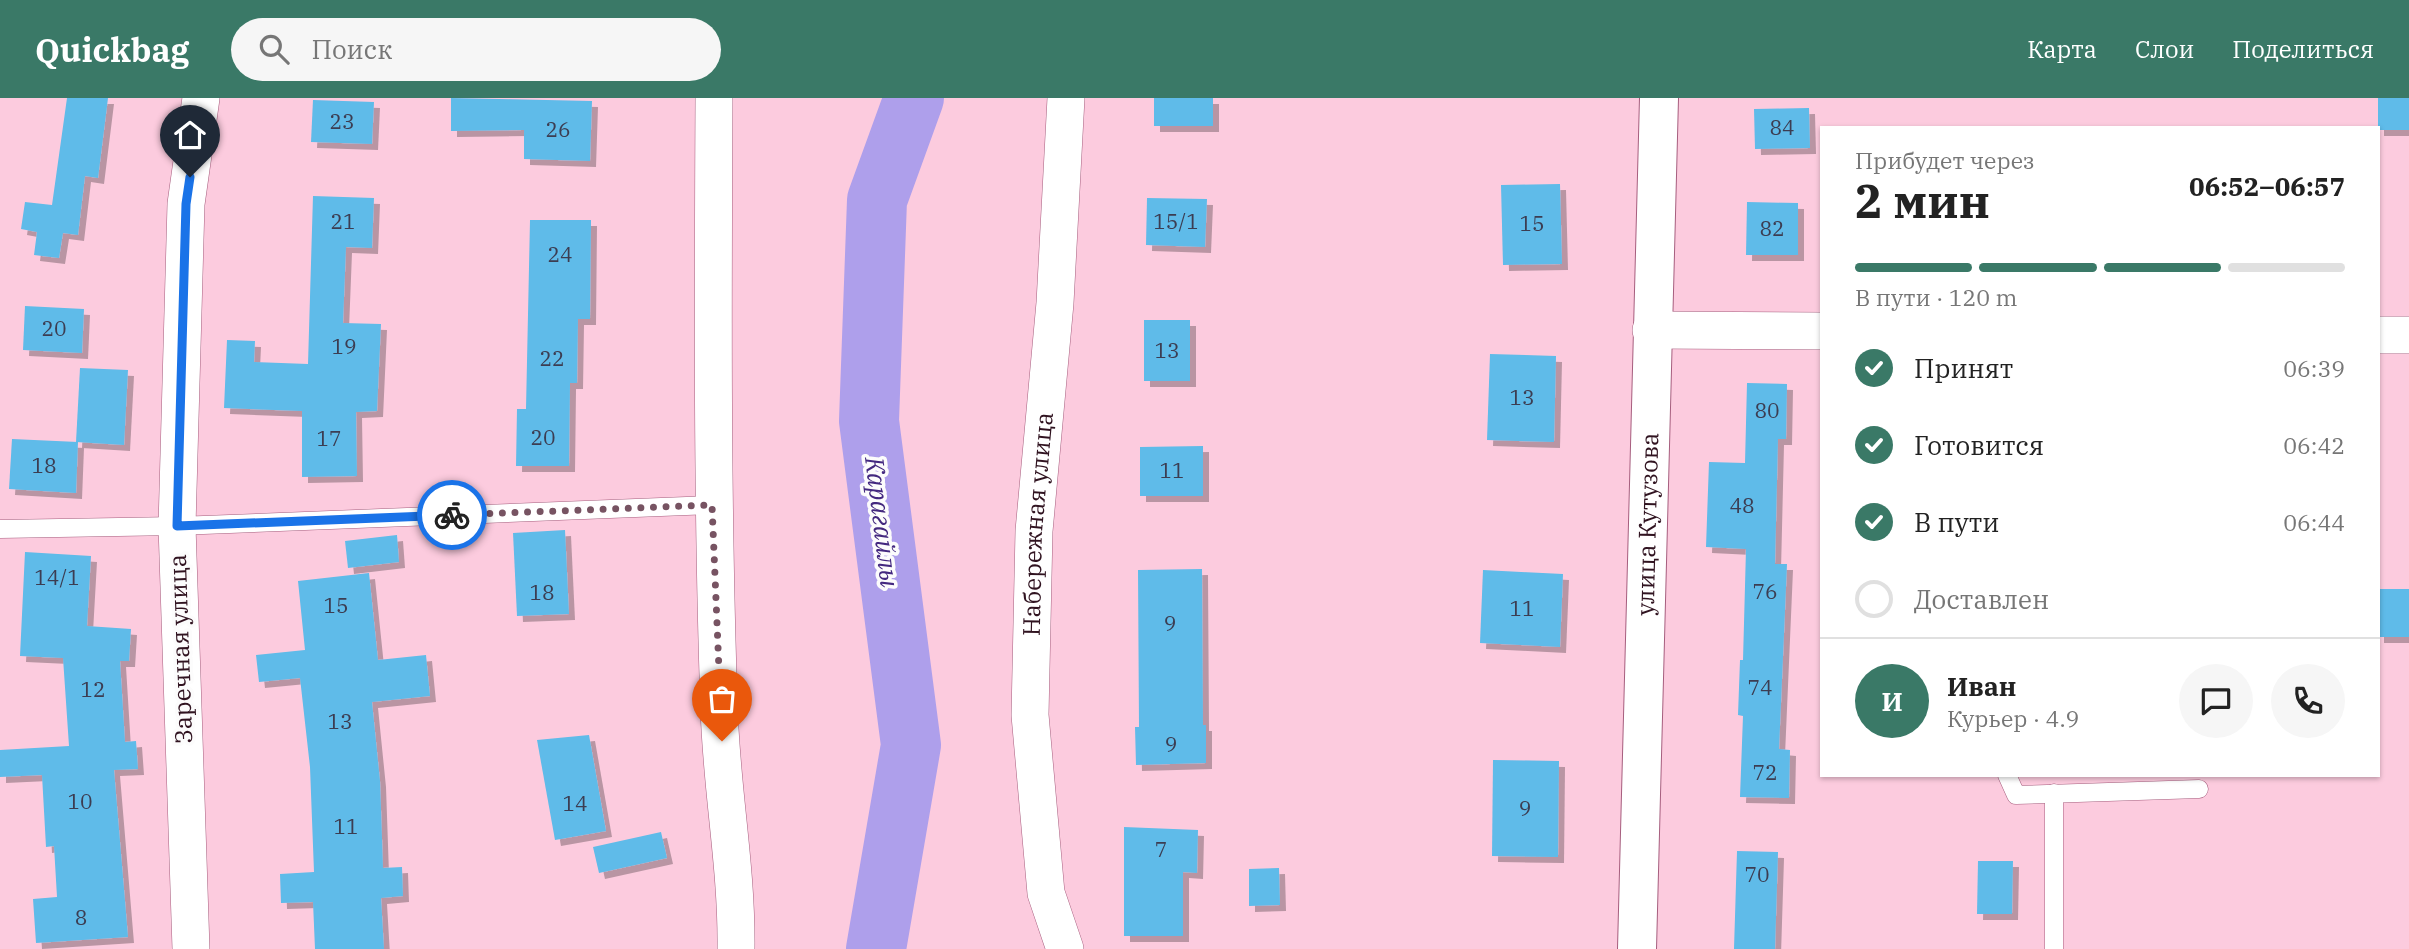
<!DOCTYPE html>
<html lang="ru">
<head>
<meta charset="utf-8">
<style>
	body { margin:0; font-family:"IBM Plex Serif",serif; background:#f6f6f6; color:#222; height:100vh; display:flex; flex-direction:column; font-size:26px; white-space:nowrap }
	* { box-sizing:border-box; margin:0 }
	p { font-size:23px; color:#767676 }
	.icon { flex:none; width:38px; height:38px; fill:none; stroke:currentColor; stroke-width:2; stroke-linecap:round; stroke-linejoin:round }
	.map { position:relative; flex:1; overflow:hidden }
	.side { position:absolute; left:1820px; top:28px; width:560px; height:651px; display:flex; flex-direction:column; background:#fff; border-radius:0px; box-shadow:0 2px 5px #0004 }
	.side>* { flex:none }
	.pin { position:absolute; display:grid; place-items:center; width:60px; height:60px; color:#fff; margin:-72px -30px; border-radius:50% 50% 50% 0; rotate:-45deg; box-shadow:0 0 7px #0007 }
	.pin .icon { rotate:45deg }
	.courier { position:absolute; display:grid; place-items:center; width:70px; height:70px; margin:-35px; border:5px solid #1a73e8; border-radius:50%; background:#fff; color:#222; box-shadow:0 2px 9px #0007 }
	.head em { font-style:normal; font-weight:800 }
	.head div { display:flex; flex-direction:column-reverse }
	.head { display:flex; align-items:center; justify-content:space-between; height:119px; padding:0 35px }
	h1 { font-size:46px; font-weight:800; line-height:52px }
	.bar { display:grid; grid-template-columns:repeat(4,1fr); gap:10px 7px; align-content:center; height:84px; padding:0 35px }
	.bar i { height:9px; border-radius:5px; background:#e0e0e0 }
	.bar .current { background:#3a7967 }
	.bar p { grid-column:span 4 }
	.line { display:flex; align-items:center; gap:18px; padding:0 35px; border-top:2px solid #e0e0e0 }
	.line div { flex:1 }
	.round { display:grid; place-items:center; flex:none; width:74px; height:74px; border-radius:37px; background:#f6f6f6 }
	ol { padding:0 35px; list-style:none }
	li { display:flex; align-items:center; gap:21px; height:77px }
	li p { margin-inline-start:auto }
	li .icon { padding:7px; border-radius:50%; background:#3a7967; color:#fff; stroke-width:4 }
	li:last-child { color:#767676 }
	li i { width:38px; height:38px; border:4px solid #e0e0e0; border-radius:50% }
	header { display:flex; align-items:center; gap:42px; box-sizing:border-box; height:98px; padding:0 35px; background:#3a7967; color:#fff }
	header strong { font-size:33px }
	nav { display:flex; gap:38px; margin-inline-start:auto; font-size:24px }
	.search { width:490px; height:63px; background:#f6f6f6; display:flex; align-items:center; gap:18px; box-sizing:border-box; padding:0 24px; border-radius:38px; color:#767676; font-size:26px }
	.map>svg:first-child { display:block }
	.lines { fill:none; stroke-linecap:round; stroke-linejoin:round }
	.river { stroke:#ae9feb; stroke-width:60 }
	.building { fill:#5fbbe9; filter:url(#shadow) }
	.lane-casing { stroke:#a65e7e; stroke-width:19 }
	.street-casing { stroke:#a65e7e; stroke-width:38 }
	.secondary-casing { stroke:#a65e7e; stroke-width:40 }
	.lane { stroke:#fff; stroke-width:18 }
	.street { stroke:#fff; stroke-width:37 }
	.secondary { stroke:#fff; stroke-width:38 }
	.done { stroke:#775362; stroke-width:7; stroke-dasharray:0 12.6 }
	.route { stroke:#1a73e8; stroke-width:9 }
	.labels { text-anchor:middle; stroke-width:7; stroke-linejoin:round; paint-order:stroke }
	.number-label { font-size:21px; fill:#3c3d52 }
	.street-label { font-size:24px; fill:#301320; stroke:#fcfcfc }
	.water-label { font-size:26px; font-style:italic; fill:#43287f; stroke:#fcfcfc }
</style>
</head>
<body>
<header>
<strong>Quickbag</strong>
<div class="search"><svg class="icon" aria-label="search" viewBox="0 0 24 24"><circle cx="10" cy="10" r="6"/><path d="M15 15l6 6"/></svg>Поиск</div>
<nav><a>Карта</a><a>Слои</a><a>Поделиться</a></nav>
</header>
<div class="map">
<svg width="2409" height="851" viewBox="0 0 2409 851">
	<defs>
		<filter id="shadow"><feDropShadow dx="6" dy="6" stdDeviation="0" flood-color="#0004"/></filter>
	</defs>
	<rect width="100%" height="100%" fill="#fccbde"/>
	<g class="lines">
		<path class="river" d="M 876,851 L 911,647 L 869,323 L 877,102 L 914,0"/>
	</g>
	<g class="building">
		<path d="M 67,0 L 108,0 L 98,80 L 85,78 L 78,137 L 63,135 L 59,160 L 34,157 L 37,134 L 21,131 L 25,104 L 52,107 Z"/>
		<path d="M 451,0 L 592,3 L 590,63 L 524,61 L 524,32 L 451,33 Z"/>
		<rect x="1154" y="0" width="59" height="28"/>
		<rect x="2378" y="0" width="31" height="32"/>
		<path d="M 313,2 L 374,4 L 372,46 L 311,44 Z"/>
		<path d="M 1809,10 L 1810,50 L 1755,51 L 1754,11 Z"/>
		<path d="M 1560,86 L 1562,166 L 1503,167 L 1501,87 Z"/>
		<path d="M 313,98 L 374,100 L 372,150 L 346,149 L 343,225 L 381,226 L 377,313 L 356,314 L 357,378 L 302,379 L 302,313 L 224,310 L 227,242 L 255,243 L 254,264 L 308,266 Z"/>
		<path d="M 1147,100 L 1207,101 L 1205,149 L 1146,147 Z"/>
		<path d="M 1747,104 L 1798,105 L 1798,157 L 1746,157 Z"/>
		<path d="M 530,122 L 591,122 L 590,221 L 578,221 L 577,285 L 570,285 L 569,368 L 516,368 L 517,311 L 526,311 Z"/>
		<path d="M 25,208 L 84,211 L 82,255 L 23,252 Z"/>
		<rect x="1144" y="222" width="46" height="61"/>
		<path d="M 1490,256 L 1556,258 L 1554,344 L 1487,342 Z"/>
		<path d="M 80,270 L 128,272 L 124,347 L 76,344 Z"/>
		<path d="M 1747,285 L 1787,286 L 1786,341 L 1778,341 L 1775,466 L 1787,466 L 1779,651 L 1790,652 L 1789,700 L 1740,699 L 1743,618 L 1738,617 L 1740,562 L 1743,562 L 1746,451 L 1706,449 L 1709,364 L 1745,365 Z"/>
		<path d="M 12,341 L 78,344 L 76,395 L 9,391 Z"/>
		<path d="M 1203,348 L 1203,398 L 1140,398 L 1140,349 Z"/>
		<path d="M 565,432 L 569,516 L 517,518 L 513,435 Z"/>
		<path d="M 397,437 L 399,464 L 348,470 L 345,443 Z"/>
		<path d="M 25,454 L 91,458 L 87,528 L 131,531 L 129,563 L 120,563 L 125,644 L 136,643 L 138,671 L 114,672 L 128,839 L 36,845 L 33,801 L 57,799 L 54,748 L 46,749 L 42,677 L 0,679 L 0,652 L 69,648 L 63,560 L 20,558 Z"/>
		<path d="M 1202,471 L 1203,627 L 1206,627 L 1206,665 L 1136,667 L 1135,629 L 1139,629 L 1138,472 Z"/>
		<path d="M 1483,472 L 1563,476 L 1560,549 L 1480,545 Z"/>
		<path d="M 369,475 L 378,562 L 426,557 L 430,598 L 372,604 L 380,683 L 383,770 L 402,769 L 403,798 L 381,800 L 384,851 L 315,851 L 313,804 L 281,805 L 280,776 L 314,774 L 310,669 L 300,580 L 259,584 L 256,557 L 305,552 L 298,483 Z"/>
		<rect x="2378" y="491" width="31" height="48"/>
		<path d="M 589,637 L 606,733 L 555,742 L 537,642 Z"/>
		<path d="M 1493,662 L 1559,663 L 1558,759 L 1492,758 Z"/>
		<path d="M 1124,729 L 1198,732 L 1197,775 L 1183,774 L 1183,838 L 1124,838 Z"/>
		<path d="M 661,734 L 667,760 L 599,775 L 593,749 Z"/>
		<path d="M 1737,753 L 1778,754 L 1775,851 L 1734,851 Z"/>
		<path d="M 1978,763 L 2013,763 L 2012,816 L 1977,816 Z"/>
		<path d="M 1279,770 L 1280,807 L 1249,808 L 1249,771 Z"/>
	</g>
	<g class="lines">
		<g class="lane-casing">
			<g id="lane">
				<path d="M 0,431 L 177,428 L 712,407"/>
				<path d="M 2007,677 L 2016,697 L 2199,691"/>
				<path d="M 2054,851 L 2054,695"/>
			</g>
		</g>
		<g class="street-casing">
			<g id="street">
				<path d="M 714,0 C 713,203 712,406 719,608 C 721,690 737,768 736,851"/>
				<path d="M 1651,232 L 1822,233"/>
				<path d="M 2378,237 L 2409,237"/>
				<path d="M 191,851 L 177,428 L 186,106 L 201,0"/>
				<path id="s1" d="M 1065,851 L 1046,795 L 1030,617 L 1034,433 L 1055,205 L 1066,0"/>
			</g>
		</g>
		<g class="secondary-casing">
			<g id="secondary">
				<path id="s2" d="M 1637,851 L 1659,0"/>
			</g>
		</g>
		<use href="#lane" class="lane"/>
		<use href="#street" class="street"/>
		<use href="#secondary" class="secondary"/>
	</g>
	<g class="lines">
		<path class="done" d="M 452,417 L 712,407 L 722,643"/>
		<path class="route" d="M 190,79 L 186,106 L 177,428 L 452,417"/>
	</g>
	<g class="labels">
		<g class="number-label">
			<text x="342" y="31">23</text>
			<text x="1782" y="37">84</text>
			<text x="558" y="39">26</text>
			<text x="343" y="131">21</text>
			<text x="1176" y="131">15/1</text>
			<text x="1532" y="133">15</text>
			<text x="1772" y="138">82</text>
			<text x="560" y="164">24</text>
			<text x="54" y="238">20</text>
			<text x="344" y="256">19</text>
			<text x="1167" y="260">13</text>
			<text x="552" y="268">22</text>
			<text x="1522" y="307">13</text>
			<text x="1767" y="320">80</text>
			<text x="543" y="347">20</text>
			<text x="329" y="348">17</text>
			<text x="44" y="375">18</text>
			<text x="1172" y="380">11</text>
			<text x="1742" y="415">48</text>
			<text x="57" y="487">14/1</text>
			<text x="1765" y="501">76</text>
			<text x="542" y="502">18</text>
			<text x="336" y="515">15</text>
			<text x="1522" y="518">11</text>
			<text x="1170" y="533">9</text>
			<text x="1760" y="597">74</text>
			<text x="93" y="599">12</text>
			<text x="340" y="631">13</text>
			<text x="1171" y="654">9</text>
			<text x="1765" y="682">72</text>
			<text x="80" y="711">10</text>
			<text x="575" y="713">14</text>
			<text x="1525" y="718">9</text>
			<text x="346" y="736">11</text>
			<text x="1161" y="759">7</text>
			<text x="1757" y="784">70</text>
			<text x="81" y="827">8</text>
		</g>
		<g class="street-label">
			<text dy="8" stroke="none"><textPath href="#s2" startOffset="425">улица Кутузова</textPath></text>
			<text dy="8" stroke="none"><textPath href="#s1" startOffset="429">Набережная улица</textPath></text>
			<text transform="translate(181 551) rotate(-92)" y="8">Заречная улица</text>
		</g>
		<g class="water-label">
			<text transform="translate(882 424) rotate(83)" y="9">Карагайлы</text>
		</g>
	</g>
</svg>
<div class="pin" style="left:722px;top:643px;background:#ea580c"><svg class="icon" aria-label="bag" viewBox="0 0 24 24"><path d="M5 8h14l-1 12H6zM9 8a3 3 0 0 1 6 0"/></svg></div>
<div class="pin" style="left:190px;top:79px;background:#1f2937"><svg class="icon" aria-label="home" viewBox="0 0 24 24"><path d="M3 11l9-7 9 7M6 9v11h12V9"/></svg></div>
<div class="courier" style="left:452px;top:417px"><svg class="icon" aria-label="bike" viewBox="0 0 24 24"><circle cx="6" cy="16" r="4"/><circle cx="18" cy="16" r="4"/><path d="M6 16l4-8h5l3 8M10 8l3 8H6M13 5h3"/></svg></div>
<section class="side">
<div class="head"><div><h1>2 мин</h1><p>Прибудет через</p></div><em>06:52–06:57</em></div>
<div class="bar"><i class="current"></i><i class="current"></i><i class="current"></i><i></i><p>В пути · 120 m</p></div>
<ol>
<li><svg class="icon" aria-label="check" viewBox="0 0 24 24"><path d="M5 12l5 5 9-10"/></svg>Принят<p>06:39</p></li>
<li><svg class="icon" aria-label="check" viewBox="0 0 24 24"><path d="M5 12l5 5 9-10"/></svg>Готовится<p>06:42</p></li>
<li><svg class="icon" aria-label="check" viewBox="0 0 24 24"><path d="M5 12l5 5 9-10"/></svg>В пути<p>06:44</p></li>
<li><i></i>Доставлен</li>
</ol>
<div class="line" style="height:126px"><b class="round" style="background:#3a7967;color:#fff">И</b><div><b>Иван</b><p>Курьер · 4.9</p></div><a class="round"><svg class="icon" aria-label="chat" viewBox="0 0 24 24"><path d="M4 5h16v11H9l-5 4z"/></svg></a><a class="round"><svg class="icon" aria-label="phone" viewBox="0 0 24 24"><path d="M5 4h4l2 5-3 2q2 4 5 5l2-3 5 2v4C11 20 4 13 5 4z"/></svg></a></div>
</section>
</div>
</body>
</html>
